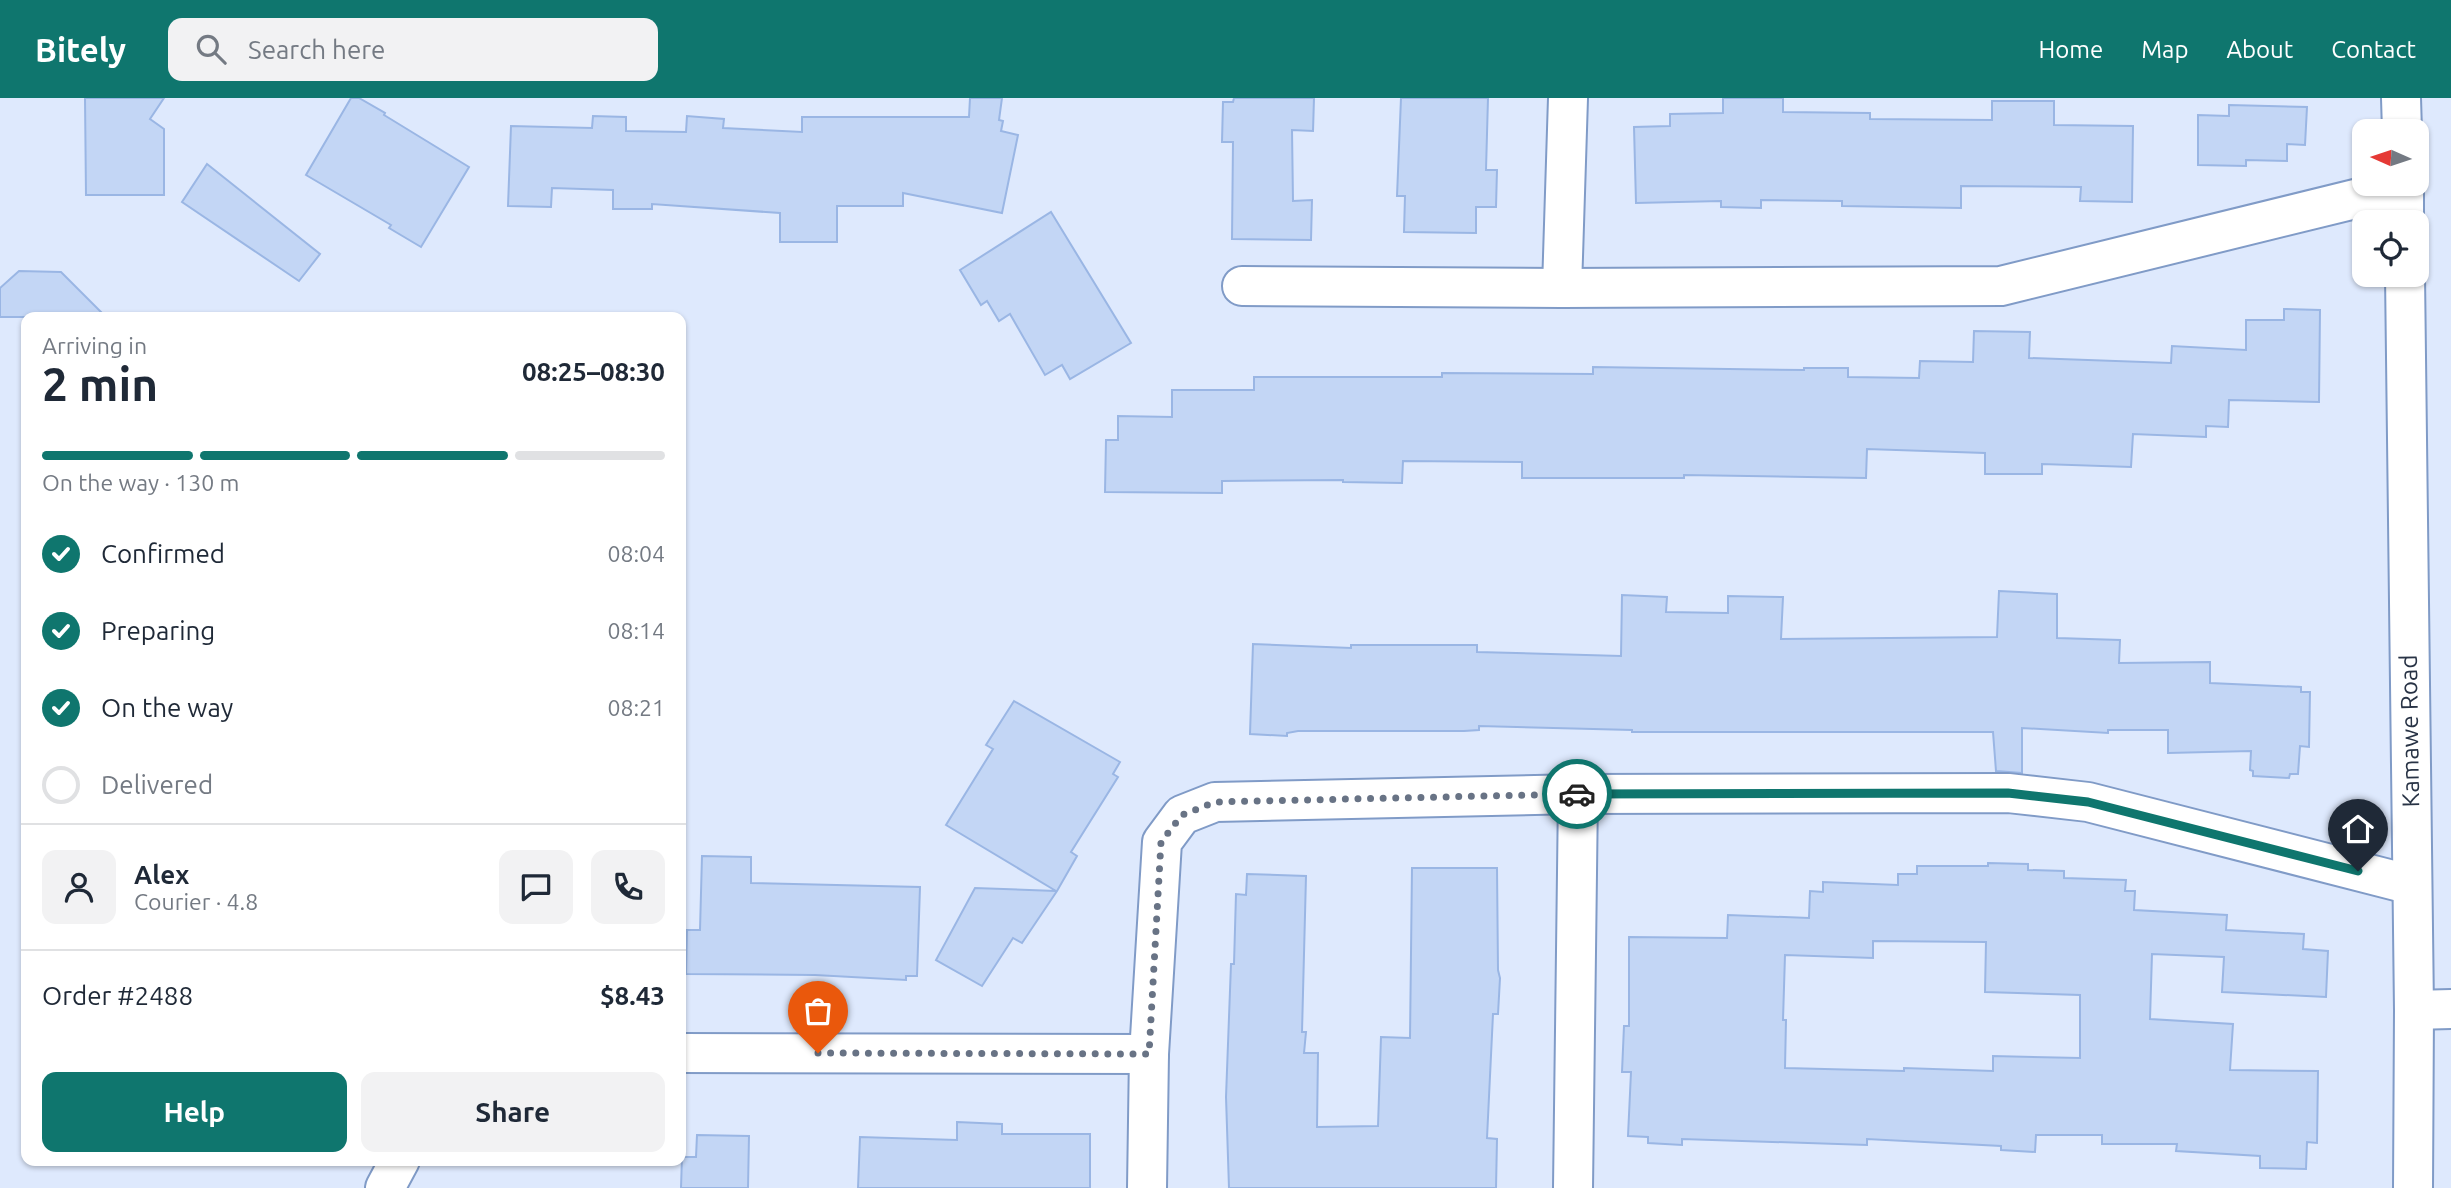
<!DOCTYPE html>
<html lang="en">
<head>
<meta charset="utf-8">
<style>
	body { margin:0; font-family:Ubuntu,sans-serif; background:#f2f2f3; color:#1f2937; height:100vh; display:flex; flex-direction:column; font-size:26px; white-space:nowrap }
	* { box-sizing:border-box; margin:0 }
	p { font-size:23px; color:#747a83 }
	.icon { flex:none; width:38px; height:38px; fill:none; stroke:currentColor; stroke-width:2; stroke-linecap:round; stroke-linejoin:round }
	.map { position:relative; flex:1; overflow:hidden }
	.side { position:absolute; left:21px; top:214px; width:665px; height:854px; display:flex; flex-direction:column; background:#fff; border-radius:14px; box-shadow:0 2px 5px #0004 }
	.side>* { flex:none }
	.needle { width:46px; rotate:273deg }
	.fabs { position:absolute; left:2352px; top:21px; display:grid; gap:14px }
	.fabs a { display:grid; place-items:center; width:77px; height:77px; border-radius:14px; background:#fff; box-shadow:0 2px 5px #0004; font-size:35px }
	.pin { position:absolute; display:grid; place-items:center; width:60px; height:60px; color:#fff; margin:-72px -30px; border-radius:50% 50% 50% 0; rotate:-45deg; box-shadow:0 0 7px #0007 }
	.pin .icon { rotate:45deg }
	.courier { position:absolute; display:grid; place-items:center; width:70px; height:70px; margin:-35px; border:5px solid #0f766e; border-radius:50%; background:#fff; color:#222; box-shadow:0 2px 9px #0007 }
	.head em { font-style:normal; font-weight:700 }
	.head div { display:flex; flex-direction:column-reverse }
	.head { display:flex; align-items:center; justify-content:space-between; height:119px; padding:0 21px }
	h1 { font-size:46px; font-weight:700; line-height:52px }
	.bar { display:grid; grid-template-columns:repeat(4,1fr); gap:10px 7px; align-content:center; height:84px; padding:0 21px }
	.bar i { height:9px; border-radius:5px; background:#e0e1e3 }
	.bar .on { background:#0f766e }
	.bar p { grid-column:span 4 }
	.line { display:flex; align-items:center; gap:18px; padding:0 21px; border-top:2px solid #e0e1e3 }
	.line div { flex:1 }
	.round { display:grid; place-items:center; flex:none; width:74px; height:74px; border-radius:14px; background:#f2f2f3 }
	ol { padding:0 21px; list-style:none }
	li { display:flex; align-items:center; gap:21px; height:77px }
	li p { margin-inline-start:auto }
	li .icon { padding:7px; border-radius:50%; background:#0f766e; color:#fff; stroke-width:4 }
	li:last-child { color:#747a83 }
	li i { width:38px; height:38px; border:4px solid #e0e1e3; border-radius:50% }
	.cta { display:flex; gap:14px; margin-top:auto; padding:14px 21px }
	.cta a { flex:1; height:80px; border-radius:14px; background:#0f766e; color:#fff; font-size:28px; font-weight:700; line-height:80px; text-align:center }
	.cta a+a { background:#f2f2f3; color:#1f2937 }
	header { display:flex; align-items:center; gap:42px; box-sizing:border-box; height:98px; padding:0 35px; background:#0f766e; color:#fff }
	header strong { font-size:33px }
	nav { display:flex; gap:38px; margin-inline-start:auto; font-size:24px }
	.search { width:490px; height:63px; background:#f2f2f3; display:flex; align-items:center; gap:18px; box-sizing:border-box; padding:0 24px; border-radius:14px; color:#747a83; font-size:26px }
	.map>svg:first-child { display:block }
	.building { fill:#c3d6f5; stroke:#9ab6e4; stroke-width:2; fill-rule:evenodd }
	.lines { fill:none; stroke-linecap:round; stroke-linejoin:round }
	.street-casing { stroke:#809bc7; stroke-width:42 }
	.street { stroke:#fff; stroke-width:38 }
	.done { stroke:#687385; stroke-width:7; stroke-dasharray:0 12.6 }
	.route { stroke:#0f766e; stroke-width:9 }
	.labels { text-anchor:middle; stroke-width:5; stroke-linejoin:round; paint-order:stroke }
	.street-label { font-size:24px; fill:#283345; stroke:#fff }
</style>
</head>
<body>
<header>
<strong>Bitely</strong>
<div class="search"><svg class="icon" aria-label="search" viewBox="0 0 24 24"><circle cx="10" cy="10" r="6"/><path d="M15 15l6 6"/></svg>Search here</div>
<nav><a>Home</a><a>Map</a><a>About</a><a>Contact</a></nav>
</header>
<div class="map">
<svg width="2451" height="1090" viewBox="0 0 2451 1090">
	<rect width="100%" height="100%" fill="#dee9fd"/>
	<g class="building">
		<path d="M 85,0 L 164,0 L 150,21 L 164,31 L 164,97 L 86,97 Z"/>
		<path d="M 351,0 L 359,0 L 385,15 L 384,17 L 469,69 L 421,149 L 389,130 L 391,127 L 306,77 Z"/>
		<path d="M 970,0 L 1002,0 L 999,22 L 1003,23 L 1001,33 L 1018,37 L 1002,115 L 903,95 L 903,108 L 837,108 L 837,144 L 780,144 L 780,115 L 652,106 L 652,111 L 613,111 L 613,92 L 552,90 L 551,109 L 508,108 L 511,28 L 592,30 L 593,18 L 626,19 L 626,33 L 686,34 L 687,18 L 724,21 L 723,30 L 802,34 L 802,19 L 969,19 Z"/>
		<path d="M 1234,0 L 1314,0 L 1313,33 L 1292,32 L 1293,103 L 1312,102 L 1311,142 L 1232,141 L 1233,44 L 1222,44 L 1223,4 L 1233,4 Z"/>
		<path d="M 1401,0 L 1488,0 L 1486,72 L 1497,72 L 1496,109 L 1476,109 L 1476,135 L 1404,134 L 1405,98 L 1397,98 Z"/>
		<path d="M 1723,0 L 1783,0 L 1783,14 L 1870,15 L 1870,21 L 1992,22 L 1992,3 L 2054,3 L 2054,27 L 2133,28 L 2132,104 L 2080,103 L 2081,89 L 1961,88 L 1961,110 L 1842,108 L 1842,103 L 1761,102 L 1761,110 L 1721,109 L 1721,103 L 1636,105 L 1634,29 L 1670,28 L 1670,16 L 1723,15 Z"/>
		<path d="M 2229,7 L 2307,9 L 2305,47 L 2287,46 L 2287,63 L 2246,62 L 2246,68 L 2198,67 L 2198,17 L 2229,18 Z"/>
		<path d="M 207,66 L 320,156 L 299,183 L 182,104 Z"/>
		<path d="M 1051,114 L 1131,245 L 1070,281 L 1062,267 L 1045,277 L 1010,216 L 999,223 L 987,203 L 981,207 L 960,172 Z"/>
		<path d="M 19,173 L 61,174 L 106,219 L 0,219 L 0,190 Z"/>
		<path d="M 2284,211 L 2320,212 L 2319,304 L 2229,302 L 2228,329 L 2206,328 L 2206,339 L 2133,336 L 2131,369 L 2042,366 L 2042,376 L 1985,376 L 1985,355 L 1867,351 L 1866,380 L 1684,377 L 1684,380 L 1522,380 L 1522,364 L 1403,363 L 1402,385 L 1343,384 L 1343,382 L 1222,383 L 1222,395 L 1105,394 L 1106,342 L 1118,342 L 1118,318 L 1172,319 L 1172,292 L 1254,292 L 1254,279 L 1442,279 L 1442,275 L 1593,276 L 1593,269 L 1804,272 L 1804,270 L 1848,270 L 1848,279 L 1919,280 L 1920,263 L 1973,264 L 1974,233 L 2030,234 L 2029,260 L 2171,265 L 2172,248 L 2246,252 L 2246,222 L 2284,222 Z"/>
		<path d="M 1999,493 L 2057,496 L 2057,540 L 2120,542 L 2119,565 L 2210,564 L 2210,585 L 2301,589 L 2301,594 L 2310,594 L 2309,649 L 2300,648 L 2298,676 L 2290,676 L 2289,680 L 2253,678 L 2253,673 L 2250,672 L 2251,653 L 2168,655 L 2168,632 L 2108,632 L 2108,635 L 2022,630 L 2022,675 L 1996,673 L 1993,634 L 1632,634 L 1632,632 L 1479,628 L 1479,632 L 1464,633 L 1298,633 L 1287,635 L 1287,638 L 1250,636 L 1253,546 L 1351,550 L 1351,547 L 1477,547 L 1477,554 L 1621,558 L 1622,497 L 1667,499 L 1666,514 L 1728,515 L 1728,498 L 1783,499 L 1781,541 L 1997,539 Z"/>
		<path d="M 1014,603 L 1120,664 L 1113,676 L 1118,679 L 1071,754 L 1077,758 L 1057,793 L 1022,845 L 1013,840 L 982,888 L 936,862 L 975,790 L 1056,793 L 946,727 L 993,651 L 986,647 Z"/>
		<path d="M 702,758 L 751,759 L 751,785 L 920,789 L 917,878 L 906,878 L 906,882 L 815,877 L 686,876 L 687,832 L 700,832 Z"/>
		<path d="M 1988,765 L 2028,766 L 2028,772 L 2064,773 L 2064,780 L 2126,782 L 2125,793 L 2135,793 L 2134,812 L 2227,817 L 2226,832 L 2304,836 L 2303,851 L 2328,853 L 2326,899 L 2222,894 L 2224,859 L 2152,856 L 2150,921 L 2233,926 L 2230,972 L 2318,973 L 2317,1045 L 2307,1044 L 2306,1071 L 2260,1070 L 2260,1058 L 2176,1053 L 2177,1046 L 2102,1046 L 2102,1037 L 2036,1037 L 2035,1054 L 2001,1052 L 2001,1048 L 1867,1041 L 1867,1047 L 1682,1041 L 1682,1047 L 1648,1045 L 1648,1039 L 1628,1038 L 1631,974 L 1622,974 L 1624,928 L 1629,928 L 1629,839 L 1727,840 L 1728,817 L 1809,820 L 1810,793 L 1823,794 L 1823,784 L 1898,787 L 1898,776 L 1917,776 L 1917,768 L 1988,768 ZM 1873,843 L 1986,844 L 1985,894 L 2080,897 L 2080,960 L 1993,958 L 1993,973 L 1904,970 L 1904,973 L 1785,970 L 1786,922 L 1783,922 L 1785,857 L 1873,860 Z"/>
		<path d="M 1412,770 L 1497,770 L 1498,872 L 1500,880 L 1498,916 L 1493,916 L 1487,1040 L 1497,1041 L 1496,1090 L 1229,1090 L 1226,999 L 1231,866 L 1234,866 L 1236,796 L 1246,797 L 1247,776 L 1306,778 L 1302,934 L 1306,934 L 1304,955 L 1318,955 L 1317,1029 L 1378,1028 L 1381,939 L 1410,940 Z"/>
		<path d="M 957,1024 L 1002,1026 L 1002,1036 L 1090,1036 L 1090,1090 L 858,1090 L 860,1039 L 957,1042 Z"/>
		<path d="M 697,1037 L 749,1038 L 748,1090 L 681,1090 L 682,1059 L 696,1059 Z"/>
	</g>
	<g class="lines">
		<g class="street-casing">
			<g id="street">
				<path d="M 2401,0 L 2402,33"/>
				<path d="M 2404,86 L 2404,124"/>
				<path d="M 2405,177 L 2414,912 L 2413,1090"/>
				<path d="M 1242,188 L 1562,190 L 2001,188 L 2404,89"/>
				<path d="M 1562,190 L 1568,0"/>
				<path d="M 2414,912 L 2451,911"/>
				<path d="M 681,955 L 1149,956"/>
				<path d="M 385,1090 L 400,1062"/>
				<path d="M 1147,1090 L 1149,956 L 1162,744 L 1182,717 L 1215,704 L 1578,696 L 2008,695 L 2088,704 L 2412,787"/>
				<path d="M 1573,1090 L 1578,696"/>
			</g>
		</g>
		<use href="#street" class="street"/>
	</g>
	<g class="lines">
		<path class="done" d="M 818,955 L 1149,956 L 1161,744 L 1182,717 L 1215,704 L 1577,696"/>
		<path class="route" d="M 1577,696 L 2008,695 L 2088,704 L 2358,773"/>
	</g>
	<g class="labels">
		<g class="street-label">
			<text transform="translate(2410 633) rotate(-91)" y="8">Kamawe Road</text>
		</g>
	</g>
</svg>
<div class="fabs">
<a><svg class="needle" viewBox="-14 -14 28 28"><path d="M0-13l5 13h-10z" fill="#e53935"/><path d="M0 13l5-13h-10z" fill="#747a83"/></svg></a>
<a><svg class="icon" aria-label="locate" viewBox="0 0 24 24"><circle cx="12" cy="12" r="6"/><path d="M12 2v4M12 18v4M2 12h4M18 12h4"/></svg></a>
</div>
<div class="pin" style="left:818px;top:955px;background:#ea580c"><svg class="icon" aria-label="bag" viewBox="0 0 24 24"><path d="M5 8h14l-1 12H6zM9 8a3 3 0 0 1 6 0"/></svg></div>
<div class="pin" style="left:2358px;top:773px;background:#1f2937"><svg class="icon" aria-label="home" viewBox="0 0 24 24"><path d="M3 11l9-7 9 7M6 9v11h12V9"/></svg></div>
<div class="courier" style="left:1577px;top:696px"><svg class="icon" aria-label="car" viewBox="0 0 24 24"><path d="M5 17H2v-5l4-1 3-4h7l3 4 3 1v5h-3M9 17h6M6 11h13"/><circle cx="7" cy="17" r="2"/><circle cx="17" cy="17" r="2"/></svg></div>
<section class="side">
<div class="head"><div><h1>2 min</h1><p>Arriving in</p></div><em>08:25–08:30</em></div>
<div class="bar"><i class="on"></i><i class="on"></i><i class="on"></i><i></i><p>On the way · 130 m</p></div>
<ol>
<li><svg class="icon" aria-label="check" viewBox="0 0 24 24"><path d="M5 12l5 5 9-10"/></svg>Confirmed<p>08:04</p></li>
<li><svg class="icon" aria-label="check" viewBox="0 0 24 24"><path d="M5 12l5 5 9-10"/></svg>Preparing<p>08:14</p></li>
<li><svg class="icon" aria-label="check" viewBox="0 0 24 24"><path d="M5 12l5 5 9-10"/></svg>On the way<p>08:21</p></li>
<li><i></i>Delivered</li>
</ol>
<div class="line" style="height:126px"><a class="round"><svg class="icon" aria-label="person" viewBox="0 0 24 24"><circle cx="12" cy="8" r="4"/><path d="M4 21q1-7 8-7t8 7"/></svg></a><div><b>Alex</b><p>Courier · 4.8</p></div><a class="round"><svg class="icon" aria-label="chat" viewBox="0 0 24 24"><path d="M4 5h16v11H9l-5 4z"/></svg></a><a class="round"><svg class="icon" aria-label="phone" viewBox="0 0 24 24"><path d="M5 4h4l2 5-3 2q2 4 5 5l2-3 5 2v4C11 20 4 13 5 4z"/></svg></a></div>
<div class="line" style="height:91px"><div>Order #2488</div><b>$8.43</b></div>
<div class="cta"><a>Help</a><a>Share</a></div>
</section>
</div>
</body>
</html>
